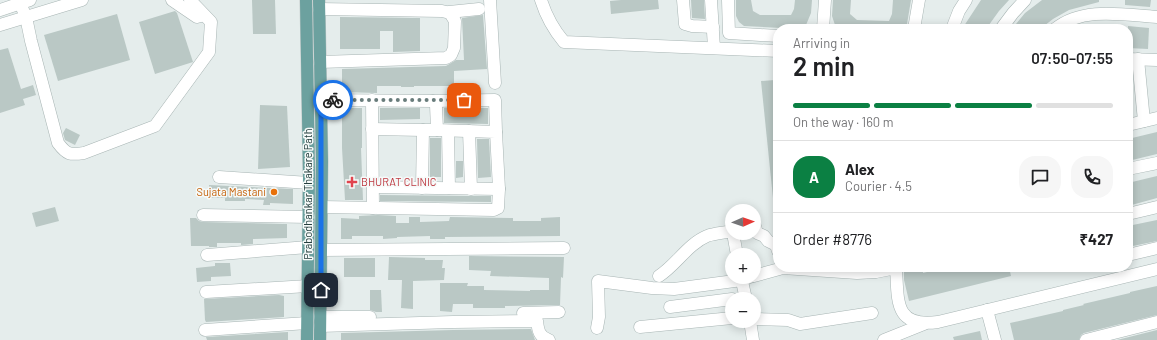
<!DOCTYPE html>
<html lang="en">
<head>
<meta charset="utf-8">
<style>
	body { margin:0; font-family:Barlow,sans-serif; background:#f6f6f6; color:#202124; height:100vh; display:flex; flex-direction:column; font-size:15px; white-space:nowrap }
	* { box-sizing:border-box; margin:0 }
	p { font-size:13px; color:#757577 }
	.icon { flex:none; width:22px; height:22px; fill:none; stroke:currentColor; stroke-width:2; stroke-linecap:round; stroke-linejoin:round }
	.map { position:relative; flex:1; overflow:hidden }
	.details { position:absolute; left:773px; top:24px; width:360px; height:248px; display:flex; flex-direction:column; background:#fff; border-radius:16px; box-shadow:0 2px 10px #0003 }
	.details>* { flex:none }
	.needle { width:26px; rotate:88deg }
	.tools { position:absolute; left:725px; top:204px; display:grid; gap:8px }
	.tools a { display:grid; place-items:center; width:36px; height:36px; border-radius:50%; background:#fff; box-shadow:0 2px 10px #0003; font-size:20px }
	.pin { position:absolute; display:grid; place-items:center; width:34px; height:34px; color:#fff; margin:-17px; border-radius:8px; box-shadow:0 2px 6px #0006 }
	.courier { position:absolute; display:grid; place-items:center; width:40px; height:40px; margin:-20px; border:3px solid #1a73e8; border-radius:50%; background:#fff; color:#222; box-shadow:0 1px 5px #0007 }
	.head em { font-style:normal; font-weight:600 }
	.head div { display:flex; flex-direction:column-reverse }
	.head { display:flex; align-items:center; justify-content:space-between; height:68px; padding:0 20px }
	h1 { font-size:26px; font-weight:600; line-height:30px }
	.bar { display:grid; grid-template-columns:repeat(4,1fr); gap:6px 4px; align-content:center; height:48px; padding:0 20px }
	.bar i { height:5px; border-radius:3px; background:#e0e0e0 }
	.bar .selected { background:#0b8043 }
	.bar p { grid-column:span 4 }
	.line { display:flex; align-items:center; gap:10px; padding:0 20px; border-top:1px solid #e0e0e0 }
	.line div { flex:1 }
	.round { display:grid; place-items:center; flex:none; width:42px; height:42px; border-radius:16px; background:#f6f6f6 }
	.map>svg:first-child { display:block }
	.building { fill:#bac8c5 }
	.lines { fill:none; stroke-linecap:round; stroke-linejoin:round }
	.minor-casing { stroke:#a8b5b4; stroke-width:13 }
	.major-casing { stroke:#c2c9c9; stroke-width:13 }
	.minor { stroke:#fff; stroke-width:12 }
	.major { stroke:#6ca19f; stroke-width:12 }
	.done { stroke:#687c7b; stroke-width:4; stroke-dasharray:0 7.2 }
	.route { stroke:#1a73e8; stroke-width:5 }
	.health-dot { fill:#e0444e; stroke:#f6faf9; stroke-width:1.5 }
	.food-dot { fill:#e8710a; stroke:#f6faf9; stroke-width:1.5 }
	.labels { text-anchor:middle; stroke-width:3; stroke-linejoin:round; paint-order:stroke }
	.health-label { font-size:11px; fill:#be3a42; stroke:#f6faf9; text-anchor:start }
	.food-label { font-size:11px; fill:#c56008; stroke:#f6faf9; text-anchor:end }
	.street-label { font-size:11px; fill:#253f3e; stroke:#f6faf9 }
</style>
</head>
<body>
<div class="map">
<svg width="1157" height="340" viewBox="0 0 1157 340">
	<rect width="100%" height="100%" fill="#e5edec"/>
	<g class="building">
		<path d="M 252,0 L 275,0 L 276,34 L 253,34 Z"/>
		<path d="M 621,0 L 658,0 L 659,9 L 611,14 L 610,1 Z"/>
		<path d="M 691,0 L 704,0 L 705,19 L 692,18 Z"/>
		<path d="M 736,0 L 751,0 L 753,11 L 760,15 L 791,15 L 794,9 L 795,0 L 812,0 L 811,13 L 806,25 L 801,29 L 744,26 L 739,22 L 736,16 Z"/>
		<path d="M 833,0 L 851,0 L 850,14 L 857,20 L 889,21 L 892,14 L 893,0 L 911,0 L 907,24 L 905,29 L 839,29 L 835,25 L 832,16 Z"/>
		<path d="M 981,0 L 1009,0 L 999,11 L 986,29 L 962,29 Z"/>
		<path d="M 1042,0 L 1099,0 L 1099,2 L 1069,10 L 1053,19 L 1040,29 L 1012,29 L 1025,13 Z"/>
		<path d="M 1125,0 L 1151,0 L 1150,7 L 1125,5 Z"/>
		<path d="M 175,11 L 177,13 L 193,62 L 155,74 L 139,22 Z"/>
		<path d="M 117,14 L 130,60 L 58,81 L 44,35 Z"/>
		<path d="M 483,15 L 487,69 L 454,71 L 454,86 L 414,86 L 414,87 L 401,87 L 401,86 L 377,86 L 377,93 L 342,92 L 342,69 L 446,66 L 456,60 L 464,60 L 462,18 Z"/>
		<path d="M 340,17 L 420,18 L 420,51 L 393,52 L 393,31 L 380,31 L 380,49 L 340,49 Z"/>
		<path d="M 1128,26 L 1149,28 L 1148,49 L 1128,48 Z"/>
		<path d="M 8,48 L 21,89 L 33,85 L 36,95 L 23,99 L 25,105 L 0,113 L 0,50 Z"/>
		<path d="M 775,80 L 778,107 L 778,198 L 773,198 L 761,81 Z"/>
		<path d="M 260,105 L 287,106 L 290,167 L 258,169 Z"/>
		<path d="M 342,108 L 362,108 L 362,148 L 361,148 L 363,200 L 345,200 L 342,148 Z"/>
		<path d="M 380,108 L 420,108 L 420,119 L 380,120 Z"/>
		<path d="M 444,108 L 488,108 L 488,124 L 444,123 Z"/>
		<path d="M 66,128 L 80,135 L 75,145 L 65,140 L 63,133 Z"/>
		<path d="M 1157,132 L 1157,154 L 1128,161 L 1128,139 Z"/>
		<rect x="430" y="138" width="11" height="39"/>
		<path d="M 477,139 L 489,139 L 491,177 L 478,178 Z"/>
		<path d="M 456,161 L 463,161 L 463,177 L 456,178 Z"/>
		<path d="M 1157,176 L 1157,198 L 1128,206 L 1128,183 Z"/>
		<path d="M 209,185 L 293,189 L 293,204 L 270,203 L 270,205 L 263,205 L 264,200 L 245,199 L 245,201 L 225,201 L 225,198 L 209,198 Z"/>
		<path d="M 380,195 L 471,196 L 491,196 L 491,202 L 380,201 Z"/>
		<path d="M 55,207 L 59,221 L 36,227 L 32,213 Z"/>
		<path d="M 378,215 L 396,216 L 396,223 L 409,223 L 409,217 L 420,217 L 420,222 L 449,221 L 450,217 L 513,218 L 513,221 L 541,221 L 541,218 L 560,217 L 560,236 L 445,237 L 445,239 L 430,239 L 430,236 L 397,237 L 397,238 L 383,239 L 383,236 L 352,236 L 352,239 L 341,239 L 341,218 L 359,219 L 359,216 Z"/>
		<path d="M 190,218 L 196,218 L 199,221 L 203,222 L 287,224 L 287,238 L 253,239 L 253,244 L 241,245 L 241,243 L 217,243 L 217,247 L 209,247 L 209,246 L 191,246 Z"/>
		<path d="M 1157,220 L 1157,241 L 1128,247 L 1128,226 Z"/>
		<path d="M 469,256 L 564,257 L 563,278 L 561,277 L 560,305 L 505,306 L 505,308 L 473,308 L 473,304 L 453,304 L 452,312 L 440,311 L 440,283 L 468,283 L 467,286 L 484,286 L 484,290 L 530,291 L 530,290 L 549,290 L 549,278 L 490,276 L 491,271 L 469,270 Z"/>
		<path d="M 389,257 L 425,258 L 425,260 L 443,260 L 442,268 L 445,268 L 444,280 L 413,281 L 413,309 L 401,308 L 402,280 L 388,280 Z"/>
		<rect x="344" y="258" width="31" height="19"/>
		<path d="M 215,263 L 230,263 L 231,276 L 211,277 L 211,281 L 197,282 L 196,268 L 215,266 Z"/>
		<path d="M 904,267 L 923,267 L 923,273 L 947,267 L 1009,267 L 1011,276 L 909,301 L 904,280 Z"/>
		<path d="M 1157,286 L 1157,315 L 1084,333 L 1081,335 L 1079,340 L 1014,340 L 1010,323 L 1063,311 L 1063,310 L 1084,305 L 1083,304 L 1130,293 L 1130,292 Z"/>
		<path d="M 370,290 L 381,290 L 382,312 L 376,312 L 370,310 Z"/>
		<path d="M 279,295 L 284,296 L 284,317 L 206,322 L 205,320 L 204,299 Z"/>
		<path d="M 531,329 L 535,340 L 341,340 L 341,333 L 453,330 Z"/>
		<path d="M 1157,330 L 1157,340 L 1117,340 Z"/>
		<path d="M 980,331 L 982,340 L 954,340 L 953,337 Z"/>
		<path d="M 288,332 L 288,340 L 207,340 L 206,337 Z"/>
	</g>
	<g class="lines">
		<g class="minor-casing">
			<g id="minor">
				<path d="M 172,0 L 197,17 L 201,16"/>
				<path d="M 490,0 L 495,83"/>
				<path d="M 541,0 C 546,16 553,29 564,42 L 778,51"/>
				<path d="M 683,0 L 685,24 L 692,26 L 713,27"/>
				<path d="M 711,0 L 714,48"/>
				<path d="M 728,0 L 729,33 L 778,36"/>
				<path d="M 20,3 L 26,17 L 31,41 L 58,143 C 67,155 70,155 84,153 L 155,126 L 209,52 L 211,22 L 190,0"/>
				<path d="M 319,9 L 442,11 L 450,13 L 455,21 L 454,48 L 451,55 L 446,58 L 320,62"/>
				<path d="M 0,10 L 30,0"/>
				<path d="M 449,12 L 479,9"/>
				<path d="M 0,25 L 82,0"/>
				<path d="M 823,29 L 825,0"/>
				<path d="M 914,29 L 919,0"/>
				<path d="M 952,29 L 959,11 L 966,0"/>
				<path d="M 1001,29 L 1013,13 L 1025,0"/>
				<path d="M 1055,29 C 1083,6 1124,15 1157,17"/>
				<path d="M 1128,59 L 1157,60"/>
				<path d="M 1138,59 L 1144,121"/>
				<path d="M 321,100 L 433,101 L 436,105 L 437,130 L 496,132 L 499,189 L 498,208 L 494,210 L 322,207"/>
				<path d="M 372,100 L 373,208"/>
				<path d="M 433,101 L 495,100 L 496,132"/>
				<path d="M 1128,125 L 1157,118"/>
				<path d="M 372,129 L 423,130"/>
				<path d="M 448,131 L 449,188"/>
				<path d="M 469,131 L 471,189"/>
				<path d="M 1128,169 L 1157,163"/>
				<path d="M 219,177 L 309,183"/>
				<path d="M 373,187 L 499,189"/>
				<path d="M 422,188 L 423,130 L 437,130"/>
				<path d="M 1128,214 L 1157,207"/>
				<path d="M 203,215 L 309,217"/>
				<path d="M 754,223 L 757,233 L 764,236 L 768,241 L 776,245 L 778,251"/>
				<path d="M 733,233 L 737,255"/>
				<path d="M 321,250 L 564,248"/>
				<path d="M 207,255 L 308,247"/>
				<path d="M 1128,255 L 1157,248"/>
				<path d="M 896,267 C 898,301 894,328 938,322 L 1157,269"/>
				<path d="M 659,276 C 676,265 688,244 707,236 C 715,233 724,233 732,231"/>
				<path d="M 754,276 L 783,268 L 857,273 L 876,272 L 896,268"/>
				<path d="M 741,277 L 746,299"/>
				<path d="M 206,292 L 308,286"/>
				<path d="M 670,307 L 732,299"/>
				<path d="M 987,310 L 995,340"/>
				<path d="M 523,313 L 559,312"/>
				<path d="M 320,317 L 370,317"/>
				<path d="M 754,319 L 788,320 L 800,324 L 872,313"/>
				<path d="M 750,321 L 753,340"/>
				<path d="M 320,326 L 453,322 L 537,321 C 538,330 539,337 549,340"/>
				<path d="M 640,327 L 732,318"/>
				<path d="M 597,328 L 599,317 L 598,281 L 652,288 L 674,289 L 742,280 L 750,277"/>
				<path d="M 205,330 L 307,323"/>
				<path d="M 884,340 L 924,324"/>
				<path d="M 1086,340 L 1157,322"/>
			</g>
		</g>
		<g class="major-casing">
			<g id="major">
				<path d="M 306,0 L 309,175 L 307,340"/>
				<path d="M 319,0 L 322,161 L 320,340"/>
			</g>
		</g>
		<use href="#minor" class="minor"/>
		<use href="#major" class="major"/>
	</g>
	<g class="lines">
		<path class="done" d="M 333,100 L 464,100"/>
		<path class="route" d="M 321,290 L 321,100 L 333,100"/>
	</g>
	<path class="health-dot" d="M350 176h4v4h4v4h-4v4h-4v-4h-4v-4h4z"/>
	<circle class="food-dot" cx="274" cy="192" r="4"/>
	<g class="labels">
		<g class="health-label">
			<text x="361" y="186">BHURAT CLINIC</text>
		</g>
		<g class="food-label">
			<text x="266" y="196">Sujata Mastani</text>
		</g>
		<g class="street-label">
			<text transform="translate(308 194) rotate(-90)" y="4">Prabodhankar Thakare Path</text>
		</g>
	</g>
</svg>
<div class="tools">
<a><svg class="needle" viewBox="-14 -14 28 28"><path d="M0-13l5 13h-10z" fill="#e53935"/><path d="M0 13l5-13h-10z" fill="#757577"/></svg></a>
<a>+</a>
<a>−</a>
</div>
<div class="pin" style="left:464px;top:100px;background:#ea580c"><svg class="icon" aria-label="bag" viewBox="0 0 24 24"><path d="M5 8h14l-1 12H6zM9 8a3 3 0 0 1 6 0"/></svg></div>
<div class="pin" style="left:321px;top:290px;background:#1f2937"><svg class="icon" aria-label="home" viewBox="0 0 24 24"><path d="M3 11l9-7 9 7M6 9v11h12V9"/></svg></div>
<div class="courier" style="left:333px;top:100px"><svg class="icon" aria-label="bike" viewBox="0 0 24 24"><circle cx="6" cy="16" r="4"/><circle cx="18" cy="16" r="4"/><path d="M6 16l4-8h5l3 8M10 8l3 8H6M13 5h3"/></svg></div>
<section class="details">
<div class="head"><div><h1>2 min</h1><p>Arriving in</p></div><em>07:50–07:55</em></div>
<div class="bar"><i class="selected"></i><i class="selected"></i><i class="selected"></i><i></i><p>On the way · 160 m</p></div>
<div class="line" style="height:72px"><b class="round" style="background:#0b8043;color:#fff">A</b><div><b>Alex</b><p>Courier · 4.5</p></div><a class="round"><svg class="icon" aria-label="chat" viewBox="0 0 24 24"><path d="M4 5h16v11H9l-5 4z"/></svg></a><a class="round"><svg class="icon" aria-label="phone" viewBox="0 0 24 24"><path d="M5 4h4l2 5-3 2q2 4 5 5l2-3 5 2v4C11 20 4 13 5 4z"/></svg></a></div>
<div class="line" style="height:52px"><div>Order #8776</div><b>₹427</b></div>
</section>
</div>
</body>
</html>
